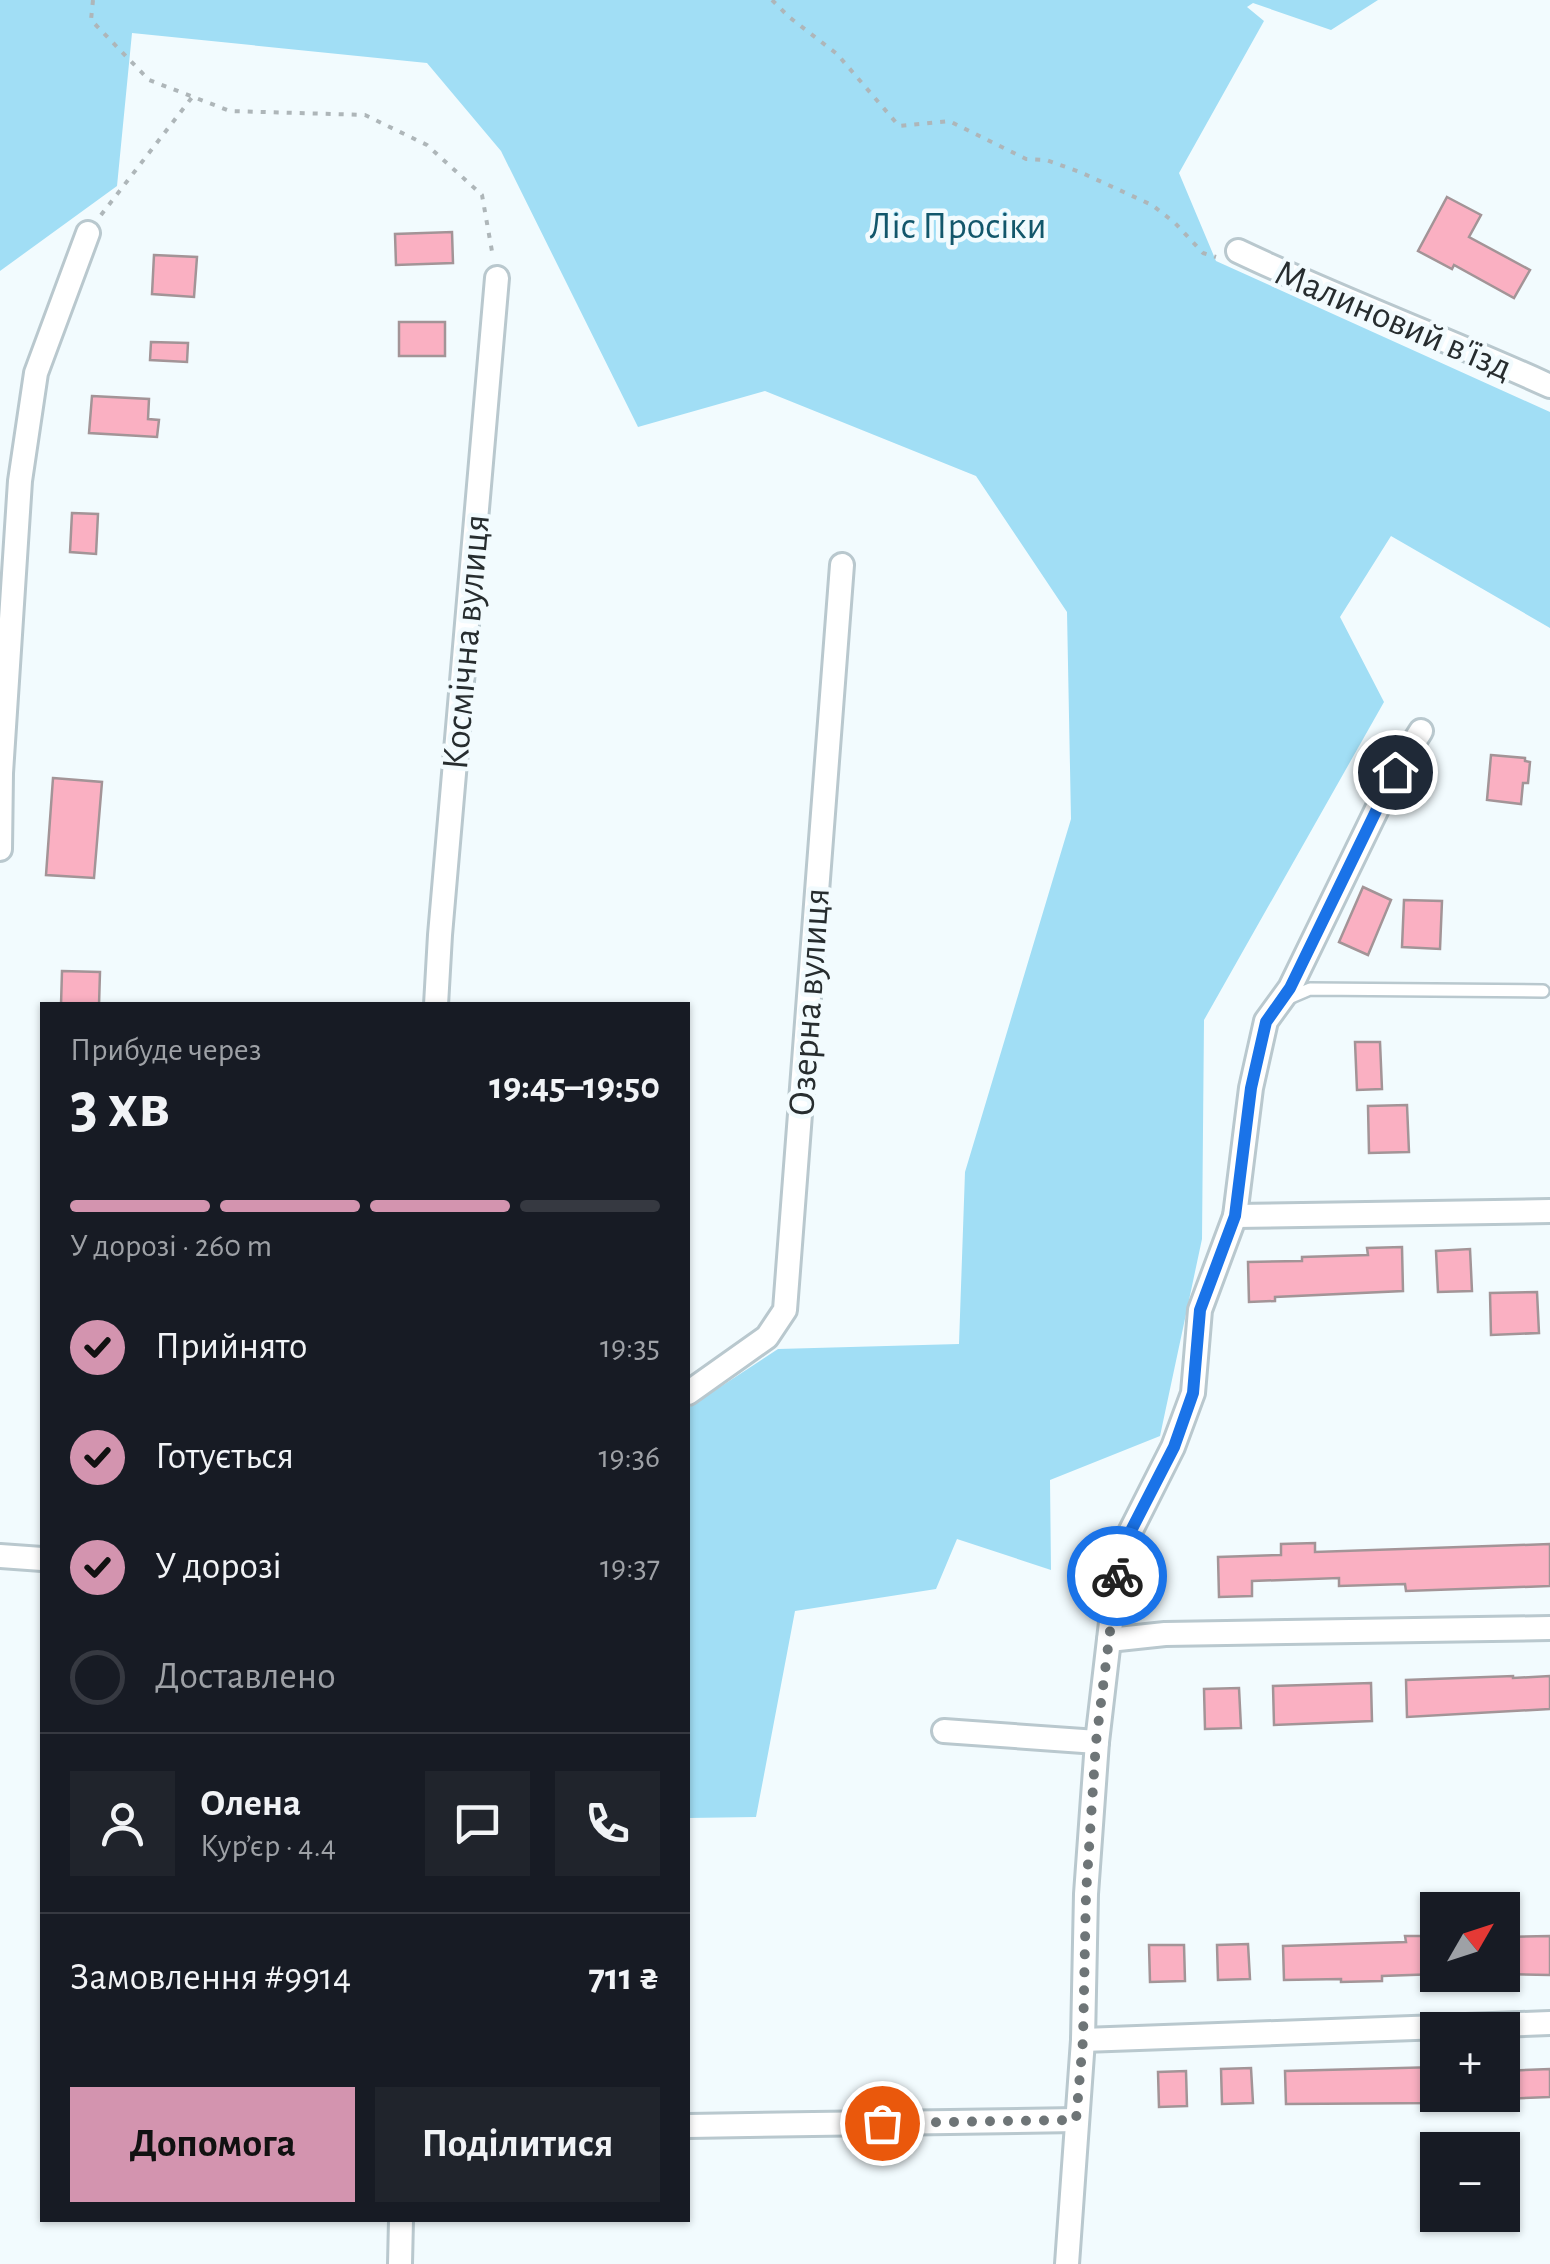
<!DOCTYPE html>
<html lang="uk">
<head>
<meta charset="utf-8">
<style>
	body { margin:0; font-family:"Alegreya Sans",sans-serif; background:#20242c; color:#f1f3f6; height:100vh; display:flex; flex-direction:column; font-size:38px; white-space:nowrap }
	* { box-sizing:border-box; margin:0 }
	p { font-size:32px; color:#9ea1a6 }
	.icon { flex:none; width:55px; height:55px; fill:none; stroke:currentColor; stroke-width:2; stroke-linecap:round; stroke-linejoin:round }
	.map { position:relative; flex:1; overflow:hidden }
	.side { position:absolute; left:40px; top:1002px; width:650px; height:1220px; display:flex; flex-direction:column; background:#171b24; border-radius:0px; box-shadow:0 2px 8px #0004 }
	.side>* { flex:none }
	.needle { width:65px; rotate:51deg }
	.controls { position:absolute; left:1420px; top:1892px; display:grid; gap:20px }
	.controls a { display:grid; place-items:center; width:100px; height:100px; border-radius:0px; background:#171b24; box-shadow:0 2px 8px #0004; font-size:50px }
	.pin { position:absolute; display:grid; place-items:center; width:85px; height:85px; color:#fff; margin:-42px; border:5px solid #fff; border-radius:50%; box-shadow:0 2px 10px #0007 }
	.courier { position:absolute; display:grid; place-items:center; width:100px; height:100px; margin:-50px; border:8px solid #1a73e8; border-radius:50%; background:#fff; color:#222; box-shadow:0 2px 12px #0007 }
	.headline em { font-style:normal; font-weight:700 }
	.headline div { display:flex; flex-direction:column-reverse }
	.headline { display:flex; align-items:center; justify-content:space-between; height:170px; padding:0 30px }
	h1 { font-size:65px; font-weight:700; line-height:75px }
	.bar { display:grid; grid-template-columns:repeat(4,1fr); gap:15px 10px; align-content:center; height:120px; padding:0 30px }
	.bar i { height:12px; border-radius:8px; background:#363941 }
	.bar .active { background:#d394af }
	.bar p { grid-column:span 4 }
	.line { display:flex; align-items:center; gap:25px; padding:0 30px; border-top:2px solid #363941 }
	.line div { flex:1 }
	.round { display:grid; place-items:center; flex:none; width:105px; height:105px; border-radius:0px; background:#20242c }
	ol { padding:0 30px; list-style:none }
	li { display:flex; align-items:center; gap:30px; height:110px }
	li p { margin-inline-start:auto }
	li .icon { padding:10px; border-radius:50%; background:#d394af; color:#111; stroke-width:4 }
	li:last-child { color:#9ea1a6 }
	li i { width:55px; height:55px; border:5px solid #363941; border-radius:50% }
	.cta { display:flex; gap:20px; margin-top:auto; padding:20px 30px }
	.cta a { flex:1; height:115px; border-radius:0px; background:#d394af; color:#111; font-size:40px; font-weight:700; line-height:115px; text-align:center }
	.cta a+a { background:#20242c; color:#f1f3f6 }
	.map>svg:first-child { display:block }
	.green { fill:#a1def5 }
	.building { fill:#fab0c2; stroke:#a39497; stroke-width:2.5 }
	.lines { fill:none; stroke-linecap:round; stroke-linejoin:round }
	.lane-casing { stroke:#b9c8ce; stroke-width:16 }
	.street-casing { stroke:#b9c8ce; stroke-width:28 }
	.path { stroke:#aeb6b9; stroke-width:4; stroke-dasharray:5 8; stroke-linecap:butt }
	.lane { stroke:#fff; stroke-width:11 }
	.street { stroke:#fff; stroke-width:22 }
	.done { stroke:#6e7577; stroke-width:10; stroke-dasharray:0 18 }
	.route { stroke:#1a73e8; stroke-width:12 }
	.labels { text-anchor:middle; stroke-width:9; stroke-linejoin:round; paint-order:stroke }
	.park-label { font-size:38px; fill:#13576b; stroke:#f2fbfe }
	.street-label { font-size:38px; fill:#272d2f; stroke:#f2fbfe }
</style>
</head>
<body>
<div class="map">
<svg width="1550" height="2264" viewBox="0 0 1550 2264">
	<rect width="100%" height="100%" fill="#f2fbfe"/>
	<path class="green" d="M 0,0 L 1378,0 L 1331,30 L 1253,3 L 1247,7 L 1264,21 L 1179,173 L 1216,261 L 1550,412 L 1550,628 L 1391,536 L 1340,617 L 1384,702 L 1204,1020 L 1202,1239 L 1160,1436 L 1050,1480 L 1051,1570 L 957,1539 L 936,1589 L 795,1611 L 756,1817 L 688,1818 L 688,1408 L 778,1349 L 959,1344 L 965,1172 L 1071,819 L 1067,612 L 976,476 L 765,391 L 638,427 L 501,151 L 427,63 L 132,33 L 117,186 L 0,271 Z"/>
	<g class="building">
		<path d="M 1447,197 L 1481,215 L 1469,237 L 1530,270 L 1514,298 L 1454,265 L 1452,269 L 1418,251 Z"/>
		<path d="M 452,232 L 453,263 L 396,265 L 395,234 Z"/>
		<path d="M 154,255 L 197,257 L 194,297 L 152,294 Z"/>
		<rect x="399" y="322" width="46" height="34"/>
		<path d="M 151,342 L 188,343 L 187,362 L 150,360 Z"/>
		<path d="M 92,396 L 149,399 L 148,419 L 159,420 L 157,437 L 89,433 Z"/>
		<path d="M 72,513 L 98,514 L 96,554 L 70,552 Z"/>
		<path d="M 1491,755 L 1525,758 L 1525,761 L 1530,762 L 1528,783 L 1523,783 L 1521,804 L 1487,800 Z"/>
		<path d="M 53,778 L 102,782 L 94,878 L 46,875 Z"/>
		<path d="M 1363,887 L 1391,900 L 1368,955 L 1339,942 Z"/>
		<path d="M 1404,900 L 1442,901 L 1440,949 L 1402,947 Z"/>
		<path d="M 62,971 L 100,972 L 99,1005 L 61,1005 Z"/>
		<path d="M 1355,1042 L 1380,1042 L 1382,1089 L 1357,1090 Z"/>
		<path d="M 1407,1105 L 1409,1152 L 1369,1153 L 1368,1106 Z"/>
		<path d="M 1402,1247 L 1403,1291 L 1275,1297 L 1275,1301 L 1249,1302 L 1248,1262 L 1302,1261 L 1302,1257 L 1368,1255 L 1367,1248 Z"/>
		<path d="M 1470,1249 L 1472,1291 L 1438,1292 L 1436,1251 Z"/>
		<path d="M 1537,1292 L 1539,1333 L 1491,1335 L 1490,1293 Z"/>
		<path d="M 1315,1543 L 1315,1552 L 1550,1544 L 1550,1586 L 1406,1591 L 1405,1584 L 1339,1586 L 1339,1578 L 1252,1581 L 1252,1596 L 1219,1597 L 1218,1557 L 1281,1555 L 1281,1544 Z"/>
		<path d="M 1513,1676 L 1513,1678 L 1550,1676 L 1550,1709 L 1407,1717 L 1406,1680 Z"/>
		<path d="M 1371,1683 L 1372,1721 L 1274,1725 L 1273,1686 Z"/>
		<path d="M 1239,1688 L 1241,1728 L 1205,1729 L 1204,1689 Z"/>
		<path d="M 1405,1936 L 1438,1936 L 1438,1974 L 1382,1976 L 1382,1981 L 1341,1982 L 1341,1979 L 1284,1980 L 1283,1946 L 1406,1942 Z"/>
		<path d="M 1550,1936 L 1550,1975 L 1502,1974 L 1502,1937 Z"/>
		<path d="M 1248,1944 L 1250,1979 L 1218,1980 L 1217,1945 Z"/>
		<path d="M 1149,1945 L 1184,1945 L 1185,1981 L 1150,1982 Z"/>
		<path d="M 1438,2067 L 1438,2103 L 1286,2104 L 1285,2071 Z"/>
		<path d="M 1251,2068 L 1253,2103 L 1222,2104 L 1221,2069 Z"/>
		<path d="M 1550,2069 L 1550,2097 L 1502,2099 L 1502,2071 Z"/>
		<path d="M 1186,2071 L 1187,2106 L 1159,2107 L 1158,2072 Z"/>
	</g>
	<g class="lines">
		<g class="lane-casing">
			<path id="lane" d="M 1289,998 L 1310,989 L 1543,991"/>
		</g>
		<g class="street-casing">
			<g id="street">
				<path d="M 1238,251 C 1341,300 1447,339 1550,386"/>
				<path d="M 0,849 L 1,773 L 20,481 L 36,373 L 88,233"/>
				<path d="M 436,1005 L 440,935 L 497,278"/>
				<path d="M 1235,1216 L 1550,1211"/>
				<path d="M 688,1393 L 767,1337 L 785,1310 L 842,565"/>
				<path d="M 0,1556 L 42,1559"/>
				<path d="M 1109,1640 L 1165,1634 L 1550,1628"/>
				<path d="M 944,1731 L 1097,1742"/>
				<path d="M 1083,2040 L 1550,2023"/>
				<path d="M 688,2126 L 1077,2120"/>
				<path d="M 400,2264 L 401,2220"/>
				<path d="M 1067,2264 L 1083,2040 L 1086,1894 L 1097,1742 L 1119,1554 L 1173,1447 L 1193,1393 L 1200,1310 L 1235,1216 L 1251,1088 L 1266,1021 L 1290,988 L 1395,772 L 1421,731"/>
			</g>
		</g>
		<g class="path">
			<path d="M 93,0 L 91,20 L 149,80 L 230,111 L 365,115 L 427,145 L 482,195 L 493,257"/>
			<path d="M 772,0 L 789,17 L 837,54 L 899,126 L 949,121 L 1026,159 L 1046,160 L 1080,172 L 1152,205 L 1175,223 L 1203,253 L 1216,257"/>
			<path d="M 101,215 L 193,96"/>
		</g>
		<use href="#lane" class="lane"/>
		<use href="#street" class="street"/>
	</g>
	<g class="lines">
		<path class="done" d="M 882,2123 L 1076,2120 L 1083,2040 L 1086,1894 L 1096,1742 L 1117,1576"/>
		<path class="route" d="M 1117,1576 L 1119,1554 L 1174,1447 L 1193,1393 L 1200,1310 L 1235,1216 L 1251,1088 L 1266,1022 L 1290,988 L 1395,772"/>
	</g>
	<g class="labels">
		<g class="park-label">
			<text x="958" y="238">Ліс Просіки</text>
		</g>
		<g class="street-label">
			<text transform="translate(1394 319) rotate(23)" y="13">Малиновий в'їзд</text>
			<text transform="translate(465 642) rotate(-85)" y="13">Космічна вулиця</text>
			<text transform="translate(808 1002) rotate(-86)" y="13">Озерна вулиця</text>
		</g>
	</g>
</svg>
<div class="controls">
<a><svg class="needle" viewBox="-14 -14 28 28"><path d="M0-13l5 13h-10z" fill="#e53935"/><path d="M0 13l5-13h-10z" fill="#9ea1a6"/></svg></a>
<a>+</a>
<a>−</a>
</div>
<div class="pin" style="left:882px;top:2123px;background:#ea580c"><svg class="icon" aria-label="bag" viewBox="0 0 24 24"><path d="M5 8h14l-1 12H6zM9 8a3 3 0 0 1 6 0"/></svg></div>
<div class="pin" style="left:1395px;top:772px;background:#1f2937"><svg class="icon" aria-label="home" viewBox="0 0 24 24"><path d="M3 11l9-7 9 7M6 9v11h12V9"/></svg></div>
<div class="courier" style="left:1117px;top:1576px"><svg class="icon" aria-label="bike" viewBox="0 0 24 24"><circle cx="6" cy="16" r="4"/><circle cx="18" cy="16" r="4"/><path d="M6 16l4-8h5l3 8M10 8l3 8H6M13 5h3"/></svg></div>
<section class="side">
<div class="headline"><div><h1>3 хв</h1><p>Прибуде через</p></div><em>19:45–19:50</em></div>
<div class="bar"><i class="active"></i><i class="active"></i><i class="active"></i><i></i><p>У дорозі · 260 m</p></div>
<ol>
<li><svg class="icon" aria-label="check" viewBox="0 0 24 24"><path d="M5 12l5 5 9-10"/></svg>Прийнято<p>19:35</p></li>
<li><svg class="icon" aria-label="check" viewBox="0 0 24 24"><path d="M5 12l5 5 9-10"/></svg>Готується<p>19:36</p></li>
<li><svg class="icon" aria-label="check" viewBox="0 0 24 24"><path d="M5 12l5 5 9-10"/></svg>У дорозі<p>19:37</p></li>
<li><i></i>Доставлено</li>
</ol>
<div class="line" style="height:180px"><a class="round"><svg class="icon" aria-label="person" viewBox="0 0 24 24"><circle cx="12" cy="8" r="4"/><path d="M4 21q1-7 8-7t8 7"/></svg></a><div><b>Олена</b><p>Кур’єр · 4.4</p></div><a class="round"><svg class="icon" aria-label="chat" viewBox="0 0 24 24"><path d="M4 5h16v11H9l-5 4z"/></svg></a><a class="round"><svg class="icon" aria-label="phone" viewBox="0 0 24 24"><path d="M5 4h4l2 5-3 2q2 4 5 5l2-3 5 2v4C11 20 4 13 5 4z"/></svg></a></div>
<div class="line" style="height:130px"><div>Замовлення #9914</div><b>711 ₴</b></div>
<div class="cta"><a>Допомога</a><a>Поділитися</a></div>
</section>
</div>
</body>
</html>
